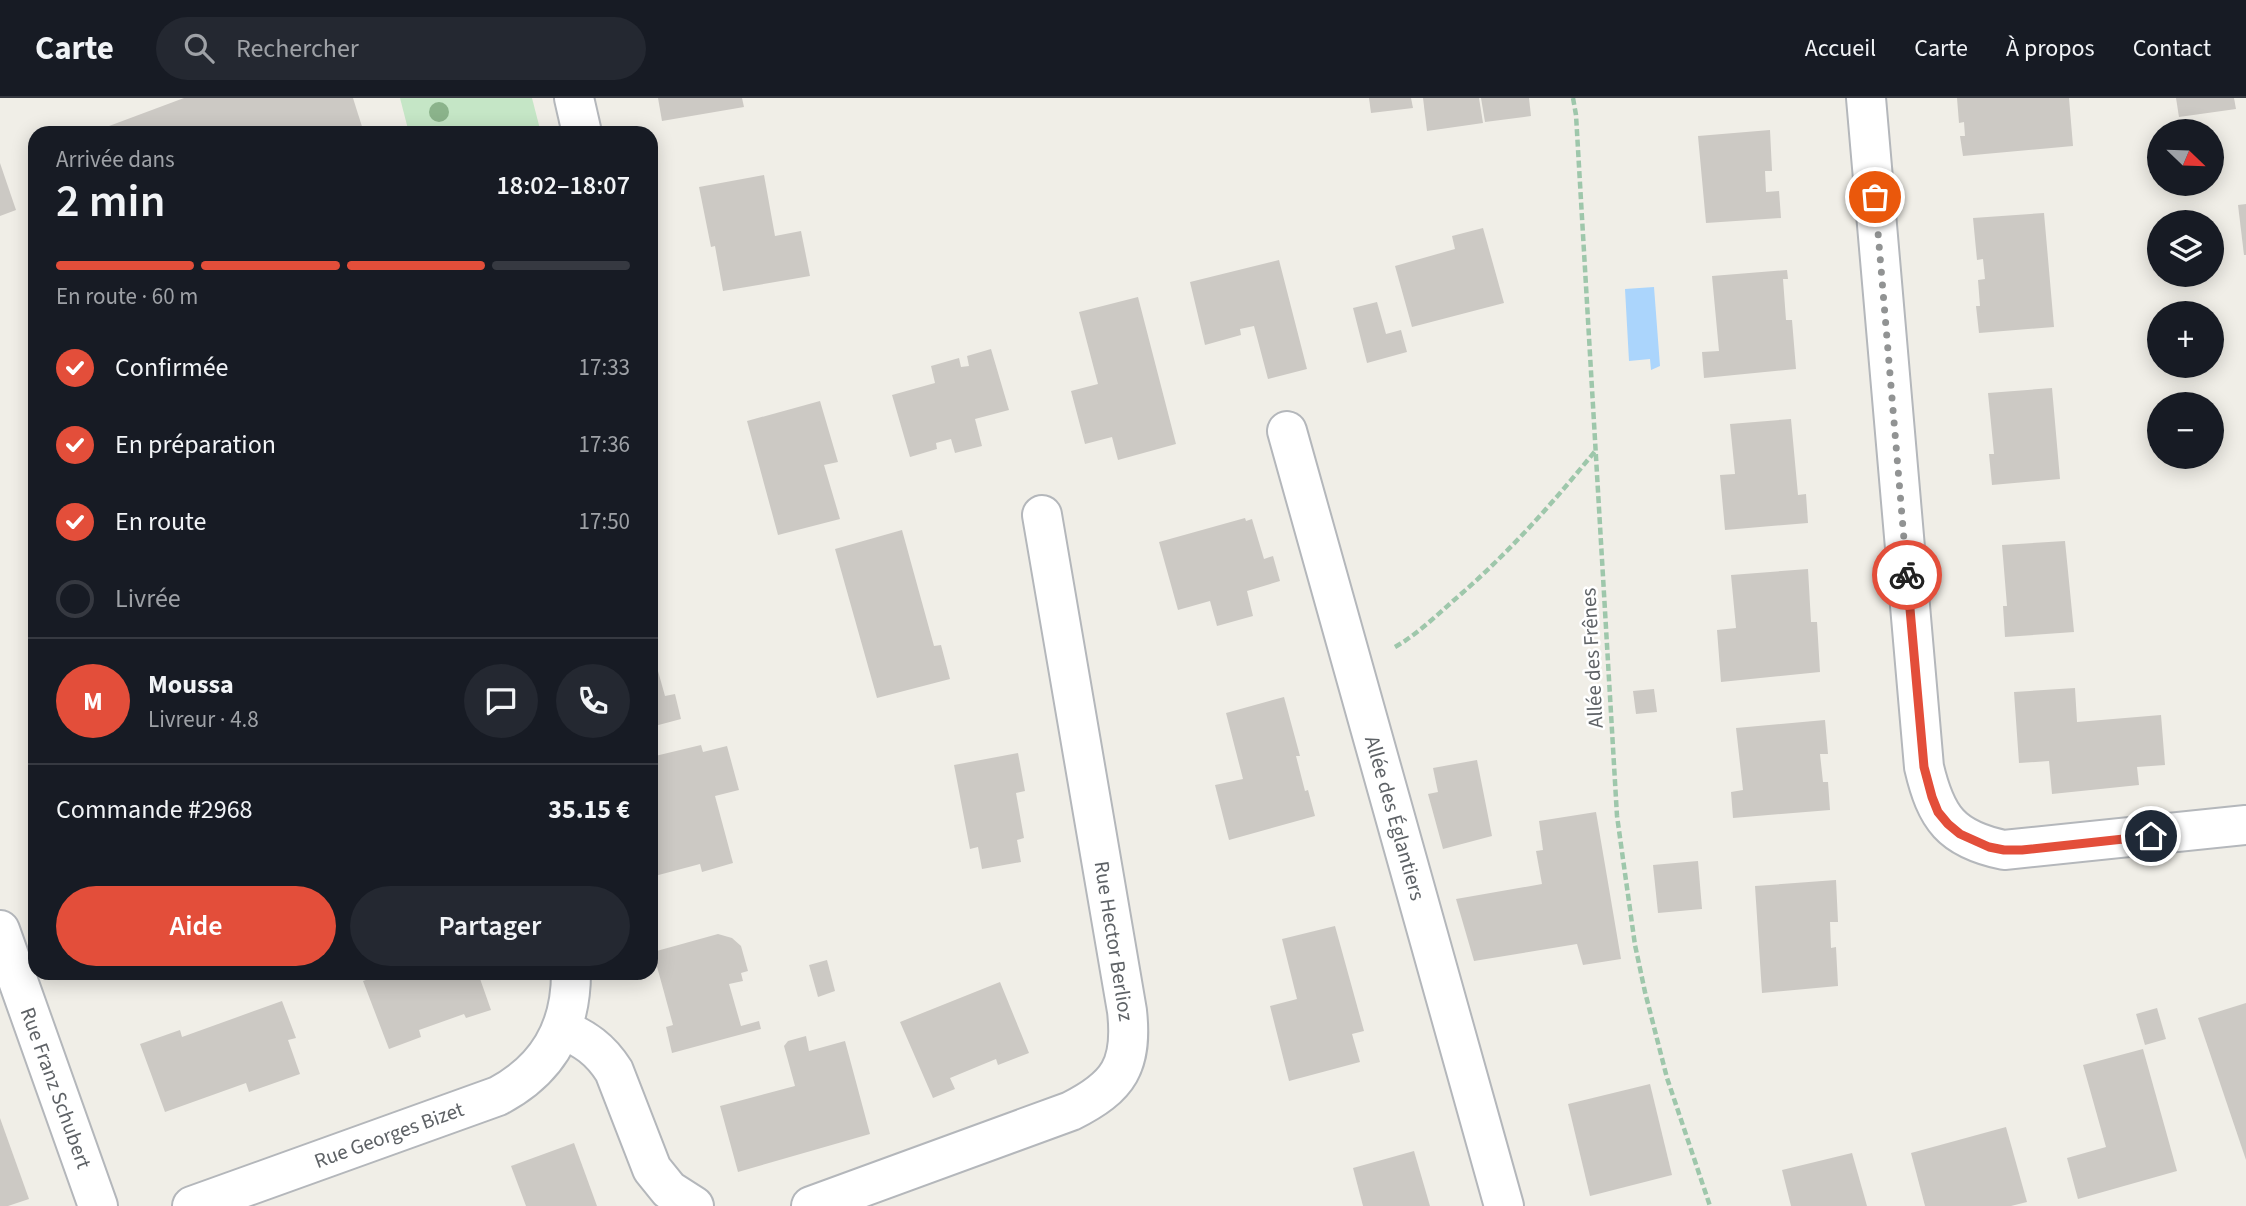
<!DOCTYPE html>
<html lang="fr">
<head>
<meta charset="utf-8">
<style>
	body { margin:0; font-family:"Source Sans 3",sans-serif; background:#242831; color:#f1f3f6; height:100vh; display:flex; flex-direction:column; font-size:26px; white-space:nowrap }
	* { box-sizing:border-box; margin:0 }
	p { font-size:23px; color:#9ea1a6 }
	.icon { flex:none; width:38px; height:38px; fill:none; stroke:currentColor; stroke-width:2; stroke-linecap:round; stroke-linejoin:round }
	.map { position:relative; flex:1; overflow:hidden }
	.panel { position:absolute; left:28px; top:28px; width:630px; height:854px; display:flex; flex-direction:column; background:#171b24; border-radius:21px; box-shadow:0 4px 18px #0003 }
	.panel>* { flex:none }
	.needle { width:46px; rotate:113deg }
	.buttons { position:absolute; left:2147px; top:21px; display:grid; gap:14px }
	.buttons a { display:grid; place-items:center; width:77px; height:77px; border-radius:50%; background:#171b24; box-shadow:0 4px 18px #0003; font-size:35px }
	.pin { position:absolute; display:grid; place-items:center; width:60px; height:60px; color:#fff; margin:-30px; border:4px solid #fff; border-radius:50%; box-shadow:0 2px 7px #0007 }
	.courier { position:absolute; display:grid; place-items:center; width:70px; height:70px; margin:-35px; border:5px solid #e34e3a; border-radius:50%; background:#fff; color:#222; box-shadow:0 2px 9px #0007 }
	.summary em { font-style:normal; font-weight:600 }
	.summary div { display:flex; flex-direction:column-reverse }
	.summary { display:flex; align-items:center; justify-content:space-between; height:119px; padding:0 28px }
	h1 { font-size:46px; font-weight:600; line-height:52px }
	.bar { display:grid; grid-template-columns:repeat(4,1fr); gap:10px 7px; align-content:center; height:84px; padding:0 28px }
	.bar i { height:9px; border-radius:5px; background:#363941 }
	.bar .active { background:#e34e3a }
	.bar p { grid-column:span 4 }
	.line { display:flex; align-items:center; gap:18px; padding:0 28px; border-top:2px solid #363941 }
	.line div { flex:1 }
	.round { display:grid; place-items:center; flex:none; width:74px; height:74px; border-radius:37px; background:#242831 }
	ol { padding:0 28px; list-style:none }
	li { display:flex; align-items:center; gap:21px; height:77px }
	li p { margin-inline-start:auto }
	li .icon { padding:7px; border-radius:50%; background:#e34e3a; color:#fff; stroke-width:4 }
	li:last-child { color:#9ea1a6 }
	li i { width:38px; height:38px; border:4px solid #363941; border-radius:50% }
	.primary-button { display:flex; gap:14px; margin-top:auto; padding:14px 28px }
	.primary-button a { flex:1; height:80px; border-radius:42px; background:#e34e3a; color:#fff; font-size:28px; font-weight:600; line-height:80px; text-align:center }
	.primary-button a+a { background:#242831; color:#f1f3f6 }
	header { display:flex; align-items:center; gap:42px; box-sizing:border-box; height:98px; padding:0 35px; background:#171b24; border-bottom:2px solid #363941 }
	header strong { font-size:33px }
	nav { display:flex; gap:38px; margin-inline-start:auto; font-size:24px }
	.search { width:490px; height:63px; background:#242831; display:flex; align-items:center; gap:18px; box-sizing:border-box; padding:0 24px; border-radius:38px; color:#9ea1a6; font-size:26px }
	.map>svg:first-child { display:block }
	.green { fill:#c5e6c6 }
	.water { fill:#abd5fc }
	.building { fill:#ccc9c4 }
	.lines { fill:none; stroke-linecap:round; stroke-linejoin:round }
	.street-casing { stroke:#b4b7bb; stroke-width:42 }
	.path { stroke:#9ec7ab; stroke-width:4.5; stroke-dasharray:7 3.5; stroke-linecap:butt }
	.street { stroke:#fff; stroke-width:38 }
	.tree { fill:#8bb38b }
	.done { stroke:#919393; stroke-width:7; stroke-dasharray:0 12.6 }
	.route { stroke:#e34e3a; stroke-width:9 }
	.labels { text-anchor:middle; stroke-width:5; stroke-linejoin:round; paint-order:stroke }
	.street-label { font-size:21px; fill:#5e6266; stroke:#fff }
</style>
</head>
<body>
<header>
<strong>Carte</strong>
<div class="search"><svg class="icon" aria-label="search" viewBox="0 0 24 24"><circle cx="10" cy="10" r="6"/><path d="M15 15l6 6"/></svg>Rechercher</div>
<nav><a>Accueil</a><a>Carte</a><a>À propos</a><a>Contact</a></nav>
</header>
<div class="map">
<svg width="2246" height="1108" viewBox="0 0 2246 1108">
	<rect width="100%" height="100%" fill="#f0eee7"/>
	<path class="green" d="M 400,0 L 532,0 L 541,35 L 409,35 Z"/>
	<path class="water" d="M 1654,189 L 1660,268 L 1651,272 L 1650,261 L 1629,263 L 1625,191 Z"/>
	<g class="building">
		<path d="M 184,0 L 353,0 L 364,35 L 112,35 L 109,28 Z"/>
		<path d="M 658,0 L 742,0 L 744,9 L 662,23 Z"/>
		<path d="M 1369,0 L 1411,0 L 1413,10 L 1371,15 Z"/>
		<path d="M 1423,0 L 1479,0 L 1483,25 L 1427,33 Z"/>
		<path d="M 1481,0 L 1529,0 L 1531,18 L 1485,24 Z"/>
		<path d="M 1957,0 L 2069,0 L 2073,48 L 1963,58 L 1960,38 L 1965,38 L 1964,24 L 1959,25 Z"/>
		<path d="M 2176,0 L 2234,0 L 2236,11 L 2179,19 Z"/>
		<path d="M 1770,32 L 1772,73 L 1765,73 L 1766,94 L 1779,93 L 1781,120 L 1706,125 L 1698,38 Z"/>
		<path d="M 0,65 L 16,112 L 0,118 Z"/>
		<path d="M 764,77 L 775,138 L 801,133 L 810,178 L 723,193 L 715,148 L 711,149 L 699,89 Z"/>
		<path d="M 2246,106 L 2246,157 L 2244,157 L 2238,107 Z"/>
		<path d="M 2044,115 L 2054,229 L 1979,235 L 1976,208 L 1980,208 L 1978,182 L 1985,181 L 1983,161 L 1977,162 L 1973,120 Z"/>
		<path d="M 1483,130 L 1504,205 L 1412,229 L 1395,168 L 1455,151 L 1452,138 Z"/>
		<path d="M 1279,162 L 1307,271 L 1268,281 L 1254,228 L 1240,231 L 1241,237 L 1205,247 L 1190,184 Z"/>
		<path d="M 1787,172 L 1788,181 L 1783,181 L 1786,222 L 1792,222 L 1796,271 L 1704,280 L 1702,254 L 1719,253 L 1712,178 Z"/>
		<path d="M 1138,199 L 1176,346 L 1118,362 L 1112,339 L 1085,346 L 1071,293 L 1098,286 L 1079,214 Z"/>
		<path d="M 1377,204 L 1386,236 L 1401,232 L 1407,254 L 1367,265 L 1353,210 Z"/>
		<path d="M 991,251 L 1009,312 L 975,321 L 982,348 L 955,355 L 951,341 L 936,345 L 937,351 L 910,359 L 892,297 L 935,285 L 931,268 L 959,260 L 961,269 L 969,268 L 967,258 Z"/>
		<path d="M 2052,290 L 2060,381 L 1992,387 L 1989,356 L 1994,356 L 1988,295 Z"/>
		<path d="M 820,303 L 838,364 L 824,367 L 840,421 L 778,437 L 747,323 Z"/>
		<path d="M 1791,321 L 1798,397 L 1806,396 L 1808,425 L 1725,432 L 1720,377 L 1735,376 L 1730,326 Z"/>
		<path d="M 1245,420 L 1246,423 L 1252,421 L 1264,461 L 1273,458 L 1280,483 L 1247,493 L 1253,518 L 1217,528 L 1210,503 L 1178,512 L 1159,444 Z"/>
		<path d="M 902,432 L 934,548 L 941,547 L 950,581 L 877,600 L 835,451 Z"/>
		<path d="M 2065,443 L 2074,534 L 2005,539 L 2003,508 L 2007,508 L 2002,447 Z"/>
		<path d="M 1808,471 L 1811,524 L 1817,524 L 1820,574 L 1721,584 L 1717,532 L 1736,530 L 1731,477 Z"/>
		<path d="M 651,548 L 665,598 L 675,596 L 681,621 L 651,629 Z"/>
		<path d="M 2075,590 L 2077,624 L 2161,617 L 2165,667 L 2137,669 L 2139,687 L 2052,696 L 2049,663 L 2019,665 L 2014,594 Z"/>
		<path d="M 1654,591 L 1657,614 L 1636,616 L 1633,593 Z"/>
		<path d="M 1284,599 L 1300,658 L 1296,658 L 1305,693 L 1308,692 L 1315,718 L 1229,742 L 1215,687 L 1243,681 L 1226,615 Z"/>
		<path d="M 1825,622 L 1828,656 L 1820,656 L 1823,684 L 1828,684 L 1830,712 L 1733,720 L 1731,694 L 1743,692 L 1736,630 Z"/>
		<path d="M 701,647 L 703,654 L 727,648 L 739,692 L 715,698 L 733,765 L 702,774 L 700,766 L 651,779 L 651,737 L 658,735 L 651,710 L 651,659 Z"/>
		<path d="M 1018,655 L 1025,693 L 1016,695 L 1024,740 L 1017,742 L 1021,764 L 982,771 L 978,749 L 970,751 L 954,667 Z"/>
		<path d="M 1477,662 L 1492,738 L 1443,751 L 1428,696 L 1438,694 L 1433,670 Z"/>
		<path d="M 1596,714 L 1621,861 L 1583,867 L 1577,846 L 1474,863 L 1456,801 L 1542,786 L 1536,753 L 1543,752 L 1539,723 Z"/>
		<path d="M 1698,763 L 1702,811 L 1658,815 L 1653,767 Z"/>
		<path d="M 1836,782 L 1838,824 L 1830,824 L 1831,850 L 1836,849 L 1838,888 L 1762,895 L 1755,788 Z"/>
		<path d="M 1335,828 L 1364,933 L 1352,936 L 1360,964 L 1289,983 L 1270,908 L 1297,901 L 1282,841 Z"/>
		<path d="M 718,836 L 732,840 L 741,848 L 748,873 L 741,875 L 743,883 L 729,886 L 741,928 L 759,923 L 761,931 L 672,955 L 666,929 L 673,927 L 653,854 Z"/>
		<path d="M 827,862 L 835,893 L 818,899 L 809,867 Z"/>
		<path d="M 386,875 L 478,875 L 491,912 L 466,920 L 464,916 L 419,932 L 421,939 L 389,951 L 363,883 Z"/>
		<path d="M 1000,884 L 1029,955 L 998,967 L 996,961 L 950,980 L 955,991 L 933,1000 L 900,924 Z"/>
		<path d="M 282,903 L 296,940 L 288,942 L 300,976 L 249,994 L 246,985 L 165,1014 L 140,946 L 180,932 L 182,939 Z"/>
		<path d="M 2246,905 L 2246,1062 L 2198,920 Z"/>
		<path d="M 2157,910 L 2166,941 L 2145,947 L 2136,916 Z"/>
		<path d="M 806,938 L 809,953 L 845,943 L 870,1036 L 738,1074 L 720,1008 L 795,988 L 784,948 L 788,943 Z"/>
		<path d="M 2143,951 L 2177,1073 L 2078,1101 L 2067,1060 L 2106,1049 L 2083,967 Z"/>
		<path d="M 1650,986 L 1672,1077 L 1590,1098 L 1568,1006 Z"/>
		<path d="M 0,1020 L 29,1101 L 8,1108 L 0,1108 Z"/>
		<path d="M 2006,1029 L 2027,1104 L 2011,1108 L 1925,1108 L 1911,1055 Z"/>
		<path d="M 574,1045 L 597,1108 L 526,1108 L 511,1068 Z"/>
		<path d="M 1414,1053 L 1430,1108 L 1363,1108 L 1353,1070 Z"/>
		<path d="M 1852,1055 L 1867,1108 L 1791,1108 L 1782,1072 Z"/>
	</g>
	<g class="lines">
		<g class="street-casing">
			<g id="street">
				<path d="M 574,0 L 582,35"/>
				<path d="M 1866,0 L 1924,669 C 1936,720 1951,741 2004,752 L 2246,727"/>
				<path d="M 1287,333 L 1504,1108"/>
				<path d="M 0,832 L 98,1108"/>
				<path d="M 562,931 C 585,941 600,951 614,973 L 652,1071 L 669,1092 L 694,1108"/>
				<path d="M 192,1108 L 498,998 C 547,972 571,931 571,875"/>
				<path d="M 811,1108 L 1071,1013 C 1119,989 1133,967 1127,913 L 1042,417"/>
			</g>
		</g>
		<g class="path">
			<path d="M 1573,0 L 1576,17 L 1617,718 L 1635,847 L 1645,894 L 1667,980 L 1710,1108"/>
			<path d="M 1395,549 C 1416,537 1435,519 1453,503 C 1507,457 1552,406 1596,352"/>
		</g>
		<use href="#street" class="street"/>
	</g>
	<circle class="tree" cx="439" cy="14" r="10"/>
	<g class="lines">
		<path class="done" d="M 1875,99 L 1907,477"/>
		<path class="route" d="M 1907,477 L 1924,669 L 1932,699 L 1938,714 L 1948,726 L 1960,736 L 1989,749 L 2004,752 L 2022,752 L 2151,738"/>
	</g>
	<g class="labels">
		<g class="street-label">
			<text transform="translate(1592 560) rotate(-93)" y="7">Allée des Frênes</text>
			<text transform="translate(1395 720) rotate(74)" y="7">Allée des Églantiers</text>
			<text transform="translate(1114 843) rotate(81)" y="7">Rue Hector Berlioz</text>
			<text transform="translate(56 990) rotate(70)" y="7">Rue Franz Schubert</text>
			<text transform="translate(389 1037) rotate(-20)" y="7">Rue Georges Bizet</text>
		</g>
	</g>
</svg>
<div class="buttons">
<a><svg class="needle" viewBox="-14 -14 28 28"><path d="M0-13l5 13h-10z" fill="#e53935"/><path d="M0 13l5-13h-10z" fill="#9ea1a6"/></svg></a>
<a><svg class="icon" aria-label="layers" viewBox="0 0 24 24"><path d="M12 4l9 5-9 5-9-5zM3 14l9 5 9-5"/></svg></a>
<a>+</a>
<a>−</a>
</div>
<div class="pin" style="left:1875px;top:99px;background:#ea580c"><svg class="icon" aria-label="bag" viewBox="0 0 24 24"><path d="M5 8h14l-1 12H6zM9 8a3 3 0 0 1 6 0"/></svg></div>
<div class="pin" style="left:2151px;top:738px;background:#1f2937"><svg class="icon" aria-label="home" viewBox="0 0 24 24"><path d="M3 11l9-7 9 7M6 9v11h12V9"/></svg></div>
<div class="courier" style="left:1907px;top:477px"><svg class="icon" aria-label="bike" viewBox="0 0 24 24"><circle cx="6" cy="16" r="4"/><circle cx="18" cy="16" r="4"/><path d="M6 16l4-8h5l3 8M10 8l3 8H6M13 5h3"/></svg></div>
<section class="panel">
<div class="summary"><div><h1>2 min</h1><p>Arrivée dans</p></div><em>18:02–18:07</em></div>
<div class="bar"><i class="active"></i><i class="active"></i><i class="active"></i><i></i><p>En route · 60 m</p></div>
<ol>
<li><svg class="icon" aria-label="check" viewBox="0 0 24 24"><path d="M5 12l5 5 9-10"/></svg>Confirmée<p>17:33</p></li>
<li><svg class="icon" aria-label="check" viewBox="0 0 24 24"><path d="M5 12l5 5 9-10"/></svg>En préparation<p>17:36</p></li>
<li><svg class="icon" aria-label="check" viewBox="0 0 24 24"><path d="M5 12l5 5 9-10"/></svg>En route<p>17:50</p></li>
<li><i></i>Livrée</li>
</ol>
<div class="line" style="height:126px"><b class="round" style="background:#e34e3a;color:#fff">M</b><div><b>Moussa</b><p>Livreur · 4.8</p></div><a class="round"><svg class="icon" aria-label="chat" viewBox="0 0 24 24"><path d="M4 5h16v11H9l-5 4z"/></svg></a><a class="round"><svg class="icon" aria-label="phone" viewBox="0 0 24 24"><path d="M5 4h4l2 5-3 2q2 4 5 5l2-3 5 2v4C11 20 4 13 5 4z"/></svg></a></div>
<div class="line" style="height:91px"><div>Commande #2968</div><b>35.15 €</b></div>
<div class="primary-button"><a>Aide</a><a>Partager</a></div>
</section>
</div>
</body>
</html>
